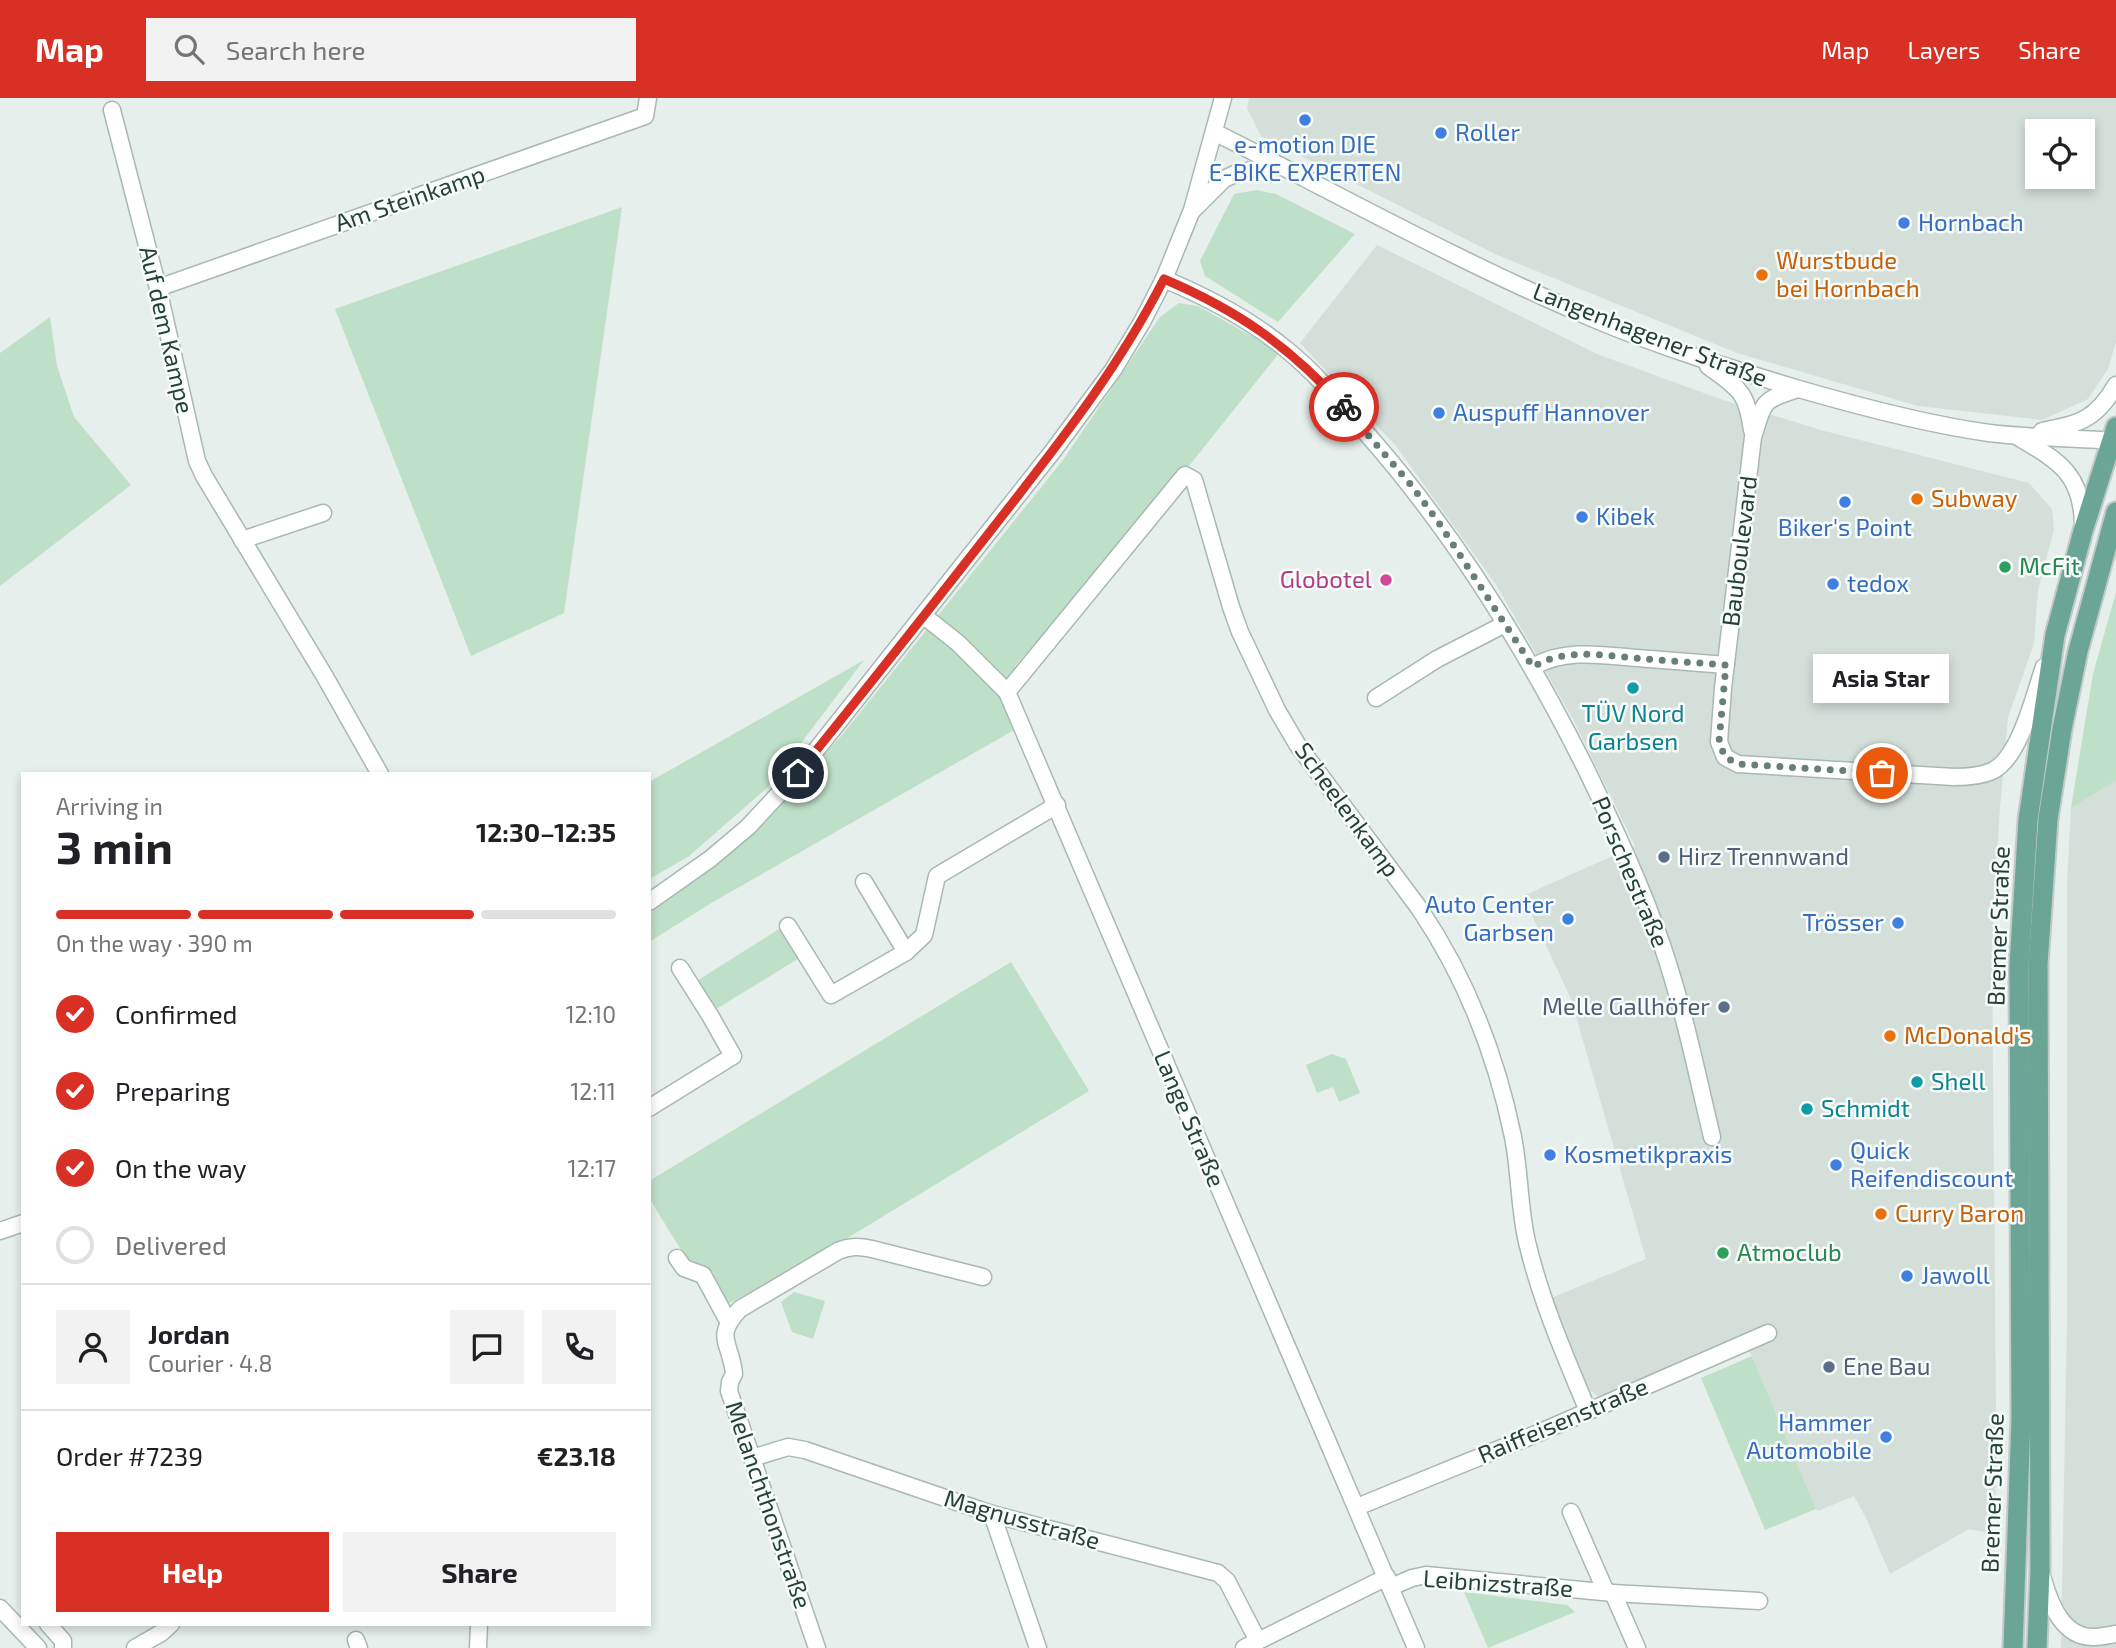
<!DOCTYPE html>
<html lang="en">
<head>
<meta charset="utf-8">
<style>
	body { margin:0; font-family:"Exo 2",sans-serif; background:#f2f2f2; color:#202124; height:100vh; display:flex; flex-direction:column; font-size:26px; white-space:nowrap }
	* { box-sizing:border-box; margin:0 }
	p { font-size:23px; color:#757577 }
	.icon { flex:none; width:38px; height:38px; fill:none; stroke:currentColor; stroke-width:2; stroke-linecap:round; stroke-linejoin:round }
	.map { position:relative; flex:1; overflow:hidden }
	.panel { position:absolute; left:21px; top:674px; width:630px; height:854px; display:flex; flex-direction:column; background:#fff; border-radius:0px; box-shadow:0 4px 10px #0003 }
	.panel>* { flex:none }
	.buttons { position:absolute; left:2025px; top:21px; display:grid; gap:14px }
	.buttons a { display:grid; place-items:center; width:70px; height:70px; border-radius:0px; background:#fff; box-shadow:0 4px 10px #0003; font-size:35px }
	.pin { position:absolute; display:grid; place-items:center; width:60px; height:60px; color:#fff; margin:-30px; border:4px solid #fff; border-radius:50%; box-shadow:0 2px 7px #0007 }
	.courier { position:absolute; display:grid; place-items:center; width:70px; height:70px; margin:-35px; border:5px solid #d93025; border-radius:50%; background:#fff; color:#222; box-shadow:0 2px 9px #0007 }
	.bubble { position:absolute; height:49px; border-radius:0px; background:#fff; box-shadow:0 4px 10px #0003; font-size:23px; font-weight:700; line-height:49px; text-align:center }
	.headline em { font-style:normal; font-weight:700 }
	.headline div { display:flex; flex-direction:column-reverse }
	.headline { display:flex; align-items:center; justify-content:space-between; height:119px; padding:0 35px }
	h1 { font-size:46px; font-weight:700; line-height:52px }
	.bar { display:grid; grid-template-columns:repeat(4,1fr); gap:10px 7px; align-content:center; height:84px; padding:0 35px }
	.bar i { height:9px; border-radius:5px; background:#e0e0e0 }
	.bar .selected { background:#d93025 }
	.bar p { grid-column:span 4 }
	.line { display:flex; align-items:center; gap:18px; padding:0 35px; border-top:2px solid #e0e0e0 }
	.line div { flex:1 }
	.round { display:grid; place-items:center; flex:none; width:74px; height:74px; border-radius:0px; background:#f2f2f2 }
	ol { padding:0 35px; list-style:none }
	li { display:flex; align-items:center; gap:21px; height:77px }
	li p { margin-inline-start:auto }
	li .icon { padding:7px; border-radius:50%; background:#d93025; color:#fff; stroke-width:4 }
	li:last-child { color:#757577 }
	li i { width:38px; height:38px; border:4px solid #e0e0e0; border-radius:50% }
	.button { display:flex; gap:14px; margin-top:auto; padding:14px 35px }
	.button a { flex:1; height:80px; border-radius:0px; background:#d93025; color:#fff; font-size:28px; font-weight:700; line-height:80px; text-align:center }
	.button a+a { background:#f2f2f2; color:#202124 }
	header { display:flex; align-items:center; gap:42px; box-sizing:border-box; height:98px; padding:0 35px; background:#d93025; color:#fff }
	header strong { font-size:33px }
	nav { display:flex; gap:38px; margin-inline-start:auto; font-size:24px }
	.search { width:490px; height:63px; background:#f2f2f2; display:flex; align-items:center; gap:18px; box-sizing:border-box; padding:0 24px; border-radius:0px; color:#757577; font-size:26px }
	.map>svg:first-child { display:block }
	.built { fill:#d4dfda; fill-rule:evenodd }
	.green { fill:#bfe0c8 }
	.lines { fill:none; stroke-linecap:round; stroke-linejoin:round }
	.minor-casing { stroke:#a8b8b2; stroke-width:19 }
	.major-casing { stroke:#c2cac8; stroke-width:23 }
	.minor { stroke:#fff; stroke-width:16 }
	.major { stroke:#6aa596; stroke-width:19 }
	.done { stroke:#687f78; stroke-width:7; stroke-dasharray:0 12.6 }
	.route { stroke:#d93025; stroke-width:9 }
	.shop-dot { fill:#3f7fe0; stroke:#f7fbf9; stroke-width:2.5 }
	.food-dot { fill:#e8710a; stroke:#f7fbf9; stroke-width:2.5 }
	.leisure-dot { fill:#2e9e5b; stroke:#f7fbf9; stroke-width:2.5 }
	.hotel-dot { fill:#d1479c; stroke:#f7fbf9; stroke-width:2.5 }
	.culture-dot { fill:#0f9aa8; stroke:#f7fbf9; stroke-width:2.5 }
	.service-dot { fill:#5c6f8a; stroke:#f7fbf9; stroke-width:2.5 }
	.labels { text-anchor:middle; stroke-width:5; stroke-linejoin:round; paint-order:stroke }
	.shop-label { font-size:24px; fill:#366cbe; stroke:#f7fbf9; text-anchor:start }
	.street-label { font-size:24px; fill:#24423a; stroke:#f7fbf9 }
	.food-label { font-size:24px; fill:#c56008; stroke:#f7fbf9; text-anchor:start }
	.leisure-label { font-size:24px; fill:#27864d; stroke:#f7fbf9; text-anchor:start }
	.hotel-label { font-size:24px; fill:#b23c85; stroke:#f7fbf9; text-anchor:end }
	.culture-label { font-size:24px; fill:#0d838f; stroke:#f7fbf9; text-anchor:start }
	.service-label { font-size:24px; fill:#4e5e75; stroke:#f7fbf9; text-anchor:start }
</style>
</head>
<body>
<header>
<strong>Map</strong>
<div class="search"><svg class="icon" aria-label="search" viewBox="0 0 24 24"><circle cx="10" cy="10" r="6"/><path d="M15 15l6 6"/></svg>Search here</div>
<nav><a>Map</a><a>Layers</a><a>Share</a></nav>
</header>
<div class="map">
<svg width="2116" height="1550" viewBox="0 0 2116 1550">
	<rect width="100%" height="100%" fill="#e6efeb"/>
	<g class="built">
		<path d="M 1249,0 L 2116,0 L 2116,244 L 2108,271 L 2088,301 L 2042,322 L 1918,308 L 1737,255 L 1497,157 L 1261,38 L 1247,10 ZM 2037,33 L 2082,33 L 2082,79 L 2037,79 Z"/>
		<path d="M 1377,147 L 1597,256 L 1723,302 L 1821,332 L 2029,385 L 2052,411 L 2054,432 L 2038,492 L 2034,546 L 2008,619 L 1999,722 L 1992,857 L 1996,1308 L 1997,1373 L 1993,1436 L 1969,1431 L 1890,1476 L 1866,1420 L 1854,1398 L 1818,1413 L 1816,1411 L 1752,1258 L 1741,1239 L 1601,1300 L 1586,1290 L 1551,1200 L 1646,1161 L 1571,901 L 1523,798 L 1635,748 L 1574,623 L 1497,488 L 1396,348 L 1300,245 Z"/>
		<path d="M 2116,683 L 2116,1550 L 2061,1550 L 2067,1222 L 2067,786 L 2071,710 Z"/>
	</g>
	<g class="green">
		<path d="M 1257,92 L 1276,96 L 1355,136 L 1278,224 L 1205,178 L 1200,163 L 1234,96 Z"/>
		<path d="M 622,109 L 564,515 L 471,558 L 335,211 Z"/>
		<path d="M 1179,205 L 1198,208 L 1280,254 L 1161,403 L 1015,568 L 1016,631 L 713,804 L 649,844 L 649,811 L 759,730 L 842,637 L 1063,362 L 1160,219 Z"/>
		<path d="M 50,219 L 57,268 L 74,319 L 131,387 L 0,488 L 0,255 Z"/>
		<path d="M 2116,494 L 2116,683 L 2071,710 L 2093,576 Z"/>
		<path d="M 864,562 L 767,690 L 688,759 L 649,781 L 649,684 Z"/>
		<path d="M 782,829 L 801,859 L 713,913 L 695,884 Z"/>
		<path d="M 1011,864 L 1089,993 L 823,1155 L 726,1207 L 689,1165 L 649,1100 L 649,1083 Z"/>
		<path d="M 1332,956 L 1346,961 L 1360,995 L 1339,1004 L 1333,989 L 1317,995 L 1306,967 Z"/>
		<path d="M 794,1194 L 825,1203 L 813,1241 L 792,1234 L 781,1204 Z"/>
		<path d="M 1752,1258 L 1816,1411 L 1765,1432 L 1701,1280 Z"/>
		<path d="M 1464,1494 L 1567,1507 L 1575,1514 L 1488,1550 Z"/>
	</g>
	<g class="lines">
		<g class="minor-casing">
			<g id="minor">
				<path d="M 112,12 L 158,190 L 197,363 L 204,378 L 324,577 L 380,676"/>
				<path d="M 1214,34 C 1340,97 1463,166 1594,221 C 1661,249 1729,270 1799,291 C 1861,309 1925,326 1989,335 C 2031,340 2074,340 2116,343"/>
				<path d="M 1194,111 L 1224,81 L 1237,75 L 1277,67"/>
				<path d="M 1164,181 C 1207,199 1251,222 1287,252 C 1317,276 1342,307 1367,336 C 1455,436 1526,551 1586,671 C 1614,729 1642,789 1663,850 C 1684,912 1697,976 1712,1039"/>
				<path d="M 158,190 L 645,18 L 648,0"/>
				<path d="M 1708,268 C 1738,290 1747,293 1752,332"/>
				<path d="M 1798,291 C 1761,303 1765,302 1753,339 L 1723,590 L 1719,644 L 1725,659 L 1738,666 L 1954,679 C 1966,679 1981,678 1992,673 C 2020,660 2034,597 2044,569"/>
				<path d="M 2042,333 C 2079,326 2096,322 2116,287"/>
				<path d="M 2018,339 C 2058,363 2082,375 2083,427"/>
				<path d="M 242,442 L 323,415"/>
				<path d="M 924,518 L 958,545 L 1007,594 L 1416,1550"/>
				<path d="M 1533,569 C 1567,548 1613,559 1650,561 C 1676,563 1701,565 1726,567"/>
				<path d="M 1007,594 L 1185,377 L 1194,382 L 1231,509 L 1240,534 L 1277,612 L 1297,646 L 1419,810 C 1467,881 1496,956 1513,1039 C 1520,1074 1519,1110 1527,1144 C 1541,1203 1565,1258 1588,1313"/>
				<path d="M 1376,600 L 1437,561 L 1505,526"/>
				<path d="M 649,804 L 710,761 L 748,729 L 798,675 L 1053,353 L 1113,272 L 1142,224 L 1164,181 L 1192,112 L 1223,0"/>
				<path d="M 788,828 L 831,897 L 906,854 L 864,784"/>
				<path d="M 906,854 L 924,837 L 937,778 L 1057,707"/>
				<path d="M 649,1010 L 733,958 L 711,919 L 680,870"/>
				<path d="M 0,1133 L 23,1125"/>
				<path d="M 677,1160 L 684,1170 L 703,1177 L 728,1223"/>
				<path d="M 752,1360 L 788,1349 L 805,1352 L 992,1416 L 1218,1475 L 1227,1483 L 1258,1543"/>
				<path d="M 1357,1409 L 1536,1336 L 1768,1235"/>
				<path d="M 1571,1414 L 1606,1494"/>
				<path d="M 992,1416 L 1038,1550"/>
				<path d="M 2043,1481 C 2050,1506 2063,1540 2094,1539 C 2101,1539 2109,1537 2116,1536"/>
				<path d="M 1391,1489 L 1412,1480 L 1426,1477 L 1613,1495 L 1759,1503"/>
				<path d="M 1613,1495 L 1637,1550"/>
				<path d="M 0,1510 L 38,1550"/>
				<path d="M 48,1526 L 63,1543 L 63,1549"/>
				<path d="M 356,1542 L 359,1550"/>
				<path d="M 135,1550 L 161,1535 L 171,1526"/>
				<path d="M 478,1550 L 479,1526"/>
				<path d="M 817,1550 L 729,1293 L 730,1284 L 734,1276 C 731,1244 713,1239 740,1211 L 838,1153 C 850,1148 859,1148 872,1151 L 983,1179"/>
				<path d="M 1244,1550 L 1387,1479"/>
			</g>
		</g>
		<g class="major-casing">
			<g id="major">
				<path d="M 2013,1550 L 2021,1321 L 2019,868 L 2028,722 L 2055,537 L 2083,433 L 2116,329"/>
				<path d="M 2037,1550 L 2040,1473 L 2038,866 L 2048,721 L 2062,631 L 2078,553 L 2116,414"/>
			</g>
		</g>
		<use href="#minor" class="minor"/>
		<use href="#major" class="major"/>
	</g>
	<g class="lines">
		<path class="done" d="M 1344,309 L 1412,388 L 1439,425 L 1533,569 C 1565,549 1608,558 1645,561 C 1672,563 1699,565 1726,567 L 1719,644 L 1725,659 L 1738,666 L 1882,675"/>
		<path class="route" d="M 798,675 C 867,590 935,504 1003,417 C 1063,340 1119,269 1164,181 C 1237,212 1291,249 1344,309"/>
	</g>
	<g class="shop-dot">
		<circle cx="1305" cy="22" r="7"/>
		<circle cx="1441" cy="35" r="7"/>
		<circle cx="1904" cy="125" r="7"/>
		<circle cx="1439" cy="315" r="7"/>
		<circle cx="1845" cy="404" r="7"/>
		<circle cx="1582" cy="419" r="7"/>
		<circle cx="1833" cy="486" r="7"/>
		<circle cx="1568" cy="821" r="7"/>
		<circle cx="1898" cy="825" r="7"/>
		<circle cx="1550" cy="1057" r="7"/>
		<circle cx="1836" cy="1067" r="7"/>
		<circle cx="1907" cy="1178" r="7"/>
		<circle cx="1886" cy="1339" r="7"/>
	</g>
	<g class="food-dot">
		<circle cx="1762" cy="177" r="7"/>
		<circle cx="1917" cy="401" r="7"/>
		<circle cx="1890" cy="938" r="7"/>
		<circle cx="1881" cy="1116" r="7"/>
	</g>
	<g class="leisure-dot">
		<circle cx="2005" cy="469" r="7"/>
		<circle cx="1723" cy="1155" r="7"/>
	</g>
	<circle class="hotel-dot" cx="1386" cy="482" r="7"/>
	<g class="culture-dot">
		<circle cx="1633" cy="590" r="7"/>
		<circle cx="1917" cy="984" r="7"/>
		<circle cx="1807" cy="1011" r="7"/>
	</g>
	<g class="service-dot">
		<circle cx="1664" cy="759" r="7"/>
		<circle cx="1724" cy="909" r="7"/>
		<circle cx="1829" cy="1269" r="7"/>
	</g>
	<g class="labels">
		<g class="shop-label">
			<text x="1455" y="43">Roller</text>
			<text x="1305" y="55" text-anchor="middle">e-motion DIE<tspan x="1305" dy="28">E-BIKE EXPERTEN</tspan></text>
			<text x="1918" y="133">Hornbach</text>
			<text x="1453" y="323">Auspuff Hannover</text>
			<text x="1596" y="427">Kibek</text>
			<text x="1845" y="438" text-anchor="middle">Biker's Point</text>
			<text x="1847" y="494">tedox</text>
			<text x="1554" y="815" text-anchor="end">Auto Center<tspan x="1554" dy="28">Garbsen</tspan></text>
			<text x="1884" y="833" text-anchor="end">Trösser</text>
			<text x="1850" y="1061">Quick<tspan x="1850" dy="28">Reifendiscount</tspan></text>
			<text x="1564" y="1065">Kosmetikpraxis</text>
			<text x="1921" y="1186">Jawoll</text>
			<text x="1872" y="1333" text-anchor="end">Hammer<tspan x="1872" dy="28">Automobile</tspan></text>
		</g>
		<g class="street-label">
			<text transform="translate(410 101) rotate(-19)" y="8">Am Steinkamp</text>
			<text transform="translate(166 232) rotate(77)" y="8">Auf dem Kampe</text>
			<text transform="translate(1650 237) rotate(21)" y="8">Langenhagener Straße</text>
			<text transform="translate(1740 453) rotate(-83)" y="8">Bauboulevard</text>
			<text transform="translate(1347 712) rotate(54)" y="8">Scheelenkamp</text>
			<text transform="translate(1630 774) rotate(67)" y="8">Porschestraße</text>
			<text transform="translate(1999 828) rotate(-88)" y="8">Bremer Straße</text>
			<text transform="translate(1189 1021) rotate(67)" y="8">Lange Straße</text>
			<text transform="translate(1563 1323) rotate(-23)" y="8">Raiffeisenstraße</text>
			<text transform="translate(1993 1395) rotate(-88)" y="8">Bremer Straße</text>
			<text transform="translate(768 1407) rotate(71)" y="8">Melanchthonstraße</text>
			<text transform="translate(1022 1422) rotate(16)" y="8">Magnusstraße</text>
			<text transform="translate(1498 1486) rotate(4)" y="8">Leibnizstraße</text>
		</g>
		<g class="food-label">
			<text x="1776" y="171">Wurstbude<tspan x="1776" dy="28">bei Hornbach</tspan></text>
			<text x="1931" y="409">Subway</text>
			<text x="1904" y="946">McDonald's</text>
			<text x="1895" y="1124">Curry Baron</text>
		</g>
		<g class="leisure-label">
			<text x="2019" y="477">McFit</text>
			<text x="1737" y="1163">Atmoclub</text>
		</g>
		<g class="hotel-label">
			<text x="1372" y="490">Globotel</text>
		</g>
		<g class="culture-label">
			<text x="1633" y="624" text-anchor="middle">TÜV Nord<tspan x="1633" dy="28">Garbsen</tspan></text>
			<text x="1931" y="992">Shell</text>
			<text x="1821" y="1019">Schmidt</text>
		</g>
		<g class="service-label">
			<text x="1678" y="767">Hirz Trennwand</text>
			<text x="1710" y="917" text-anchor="end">Melle Gallhöfer</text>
			<text x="1843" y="1277">Ene Bau</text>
		</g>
	</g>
</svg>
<div class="buttons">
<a><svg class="icon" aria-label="locate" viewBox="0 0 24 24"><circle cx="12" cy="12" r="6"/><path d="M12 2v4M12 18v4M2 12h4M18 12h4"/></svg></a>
</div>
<div class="pin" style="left:1882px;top:675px;background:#ea580c"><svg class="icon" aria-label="bag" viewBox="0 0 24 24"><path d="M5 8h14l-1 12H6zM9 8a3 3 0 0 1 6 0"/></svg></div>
<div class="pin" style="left:798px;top:675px;background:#1f2937"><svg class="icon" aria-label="home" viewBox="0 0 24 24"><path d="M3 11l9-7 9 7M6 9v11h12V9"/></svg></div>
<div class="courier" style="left:1344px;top:309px"><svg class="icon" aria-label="bike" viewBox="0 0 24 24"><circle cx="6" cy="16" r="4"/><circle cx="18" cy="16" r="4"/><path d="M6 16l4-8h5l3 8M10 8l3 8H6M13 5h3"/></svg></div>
<div class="bubble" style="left:1813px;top:556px;width:136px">Asia Star</div>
<section class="panel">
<div class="headline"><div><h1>3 min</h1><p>Arriving in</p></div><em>12:30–12:35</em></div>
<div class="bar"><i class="selected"></i><i class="selected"></i><i class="selected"></i><i></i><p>On the way · 390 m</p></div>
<ol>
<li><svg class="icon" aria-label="check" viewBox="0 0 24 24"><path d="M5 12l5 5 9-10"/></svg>Confirmed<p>12:10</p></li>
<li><svg class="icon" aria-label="check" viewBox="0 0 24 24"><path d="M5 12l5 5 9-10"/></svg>Preparing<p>12:11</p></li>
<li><svg class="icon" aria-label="check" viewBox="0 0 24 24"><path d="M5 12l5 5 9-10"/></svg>On the way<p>12:17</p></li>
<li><i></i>Delivered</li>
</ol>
<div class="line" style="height:126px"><a class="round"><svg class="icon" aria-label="person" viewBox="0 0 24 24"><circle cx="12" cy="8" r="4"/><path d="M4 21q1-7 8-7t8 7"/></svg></a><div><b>Jordan</b><p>Courier · 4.8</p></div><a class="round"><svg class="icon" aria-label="chat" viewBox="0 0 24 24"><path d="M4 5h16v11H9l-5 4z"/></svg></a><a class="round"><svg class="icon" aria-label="phone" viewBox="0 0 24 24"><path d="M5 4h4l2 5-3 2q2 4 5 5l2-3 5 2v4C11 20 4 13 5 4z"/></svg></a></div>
<div class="line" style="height:91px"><div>Order #7239</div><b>€23.18</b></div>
<div class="button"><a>Help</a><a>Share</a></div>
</section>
</div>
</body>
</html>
